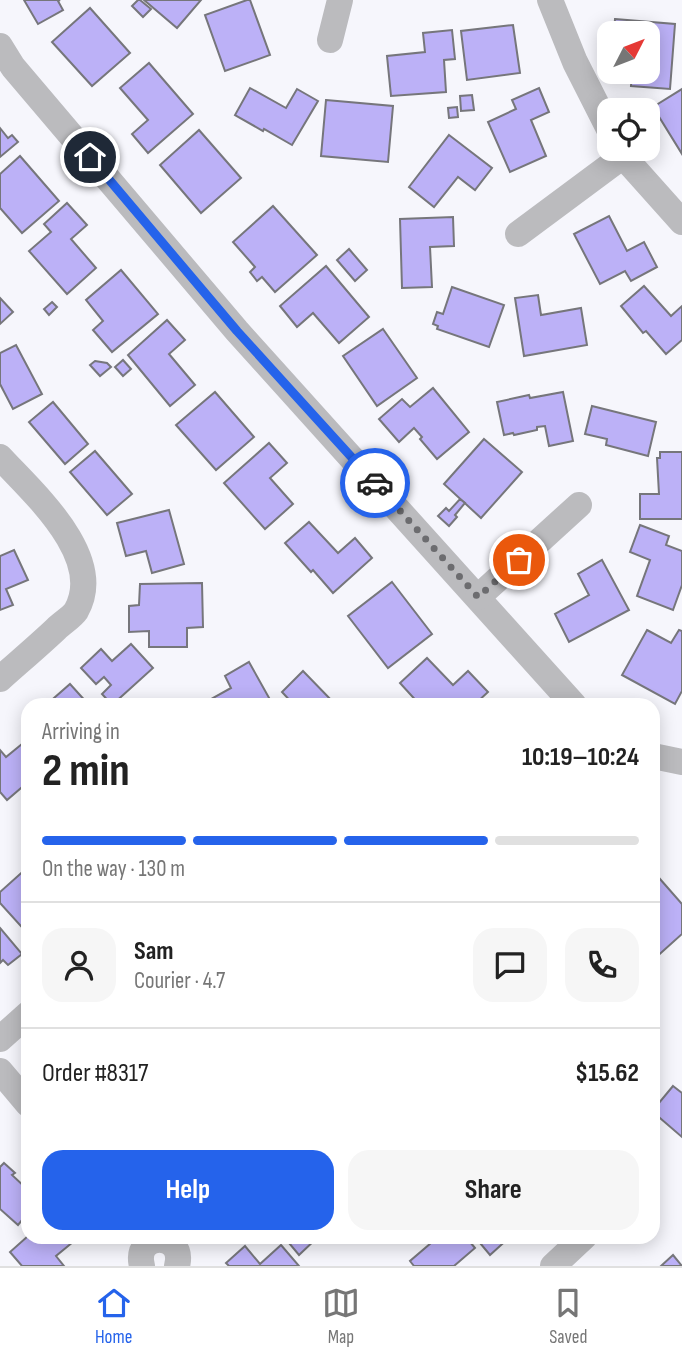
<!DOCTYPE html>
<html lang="en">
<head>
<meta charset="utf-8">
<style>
	body { margin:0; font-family:"Sofia Sans Condensed",sans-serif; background:#f6f6f6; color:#222; height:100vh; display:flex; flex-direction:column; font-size:26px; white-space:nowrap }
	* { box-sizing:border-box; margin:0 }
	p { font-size:23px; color:#767676 }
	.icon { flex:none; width:38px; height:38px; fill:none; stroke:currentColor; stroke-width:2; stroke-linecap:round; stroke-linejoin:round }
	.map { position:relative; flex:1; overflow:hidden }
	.sheet { position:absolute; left:21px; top:698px; width:639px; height:546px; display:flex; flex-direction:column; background:#fff; border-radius:21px; box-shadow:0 4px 18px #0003 }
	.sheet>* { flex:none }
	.needle { width:46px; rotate:48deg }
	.tools { position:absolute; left:597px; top:21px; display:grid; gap:14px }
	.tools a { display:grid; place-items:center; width:63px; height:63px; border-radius:14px; background:#fff; box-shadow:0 4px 18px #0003; font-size:35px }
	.pin { position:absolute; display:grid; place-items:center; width:60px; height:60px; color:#fff; margin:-30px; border:4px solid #fff; border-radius:50%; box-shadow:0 2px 7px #0007 }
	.courier { position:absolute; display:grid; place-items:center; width:70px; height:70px; margin:-35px; border:5px solid #2563eb; border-radius:50%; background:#fff; color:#222; box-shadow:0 2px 9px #0007 }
	.head em { font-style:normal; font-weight:700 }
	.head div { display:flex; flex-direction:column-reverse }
	.head { display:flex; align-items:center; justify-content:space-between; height:119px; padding:0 21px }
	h1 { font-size:46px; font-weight:700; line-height:52px }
	.bar { display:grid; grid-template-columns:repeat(4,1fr); gap:10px 7px; align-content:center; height:84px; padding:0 21px }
	.bar i { height:9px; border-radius:5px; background:#e0e0e0 }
	.bar .current { background:#2563eb }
	.bar p { grid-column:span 4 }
	.line { display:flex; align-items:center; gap:18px; padding:0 21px; border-top:2px solid #e0e0e0 }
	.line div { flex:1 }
	.round { display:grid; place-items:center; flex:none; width:74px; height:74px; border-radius:21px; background:#f6f6f6 }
	.button { display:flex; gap:14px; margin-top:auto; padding:14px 21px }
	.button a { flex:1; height:80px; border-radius:21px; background:#2563eb; color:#fff; font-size:28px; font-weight:700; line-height:80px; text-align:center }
	.button a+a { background:#f6f6f6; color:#222 }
	.dock { display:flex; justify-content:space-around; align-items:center; height:98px; border-top:2px solid #e0e0e0; background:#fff; font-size:19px; color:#767676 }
	.dock a { display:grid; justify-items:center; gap:4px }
	.dock .current { color:#2563eb }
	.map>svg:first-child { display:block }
	.building { fill:#bcb1f7; stroke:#76767b; stroke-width:2 }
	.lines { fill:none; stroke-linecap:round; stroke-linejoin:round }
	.street { stroke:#bbbbbe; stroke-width:26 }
	.done { stroke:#6c6c6f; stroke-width:7; stroke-dasharray:0 12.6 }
	.route { stroke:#2563eb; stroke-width:9 }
</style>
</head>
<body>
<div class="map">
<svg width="682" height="1266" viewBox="0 0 682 1266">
	<rect width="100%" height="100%" fill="#f6f6fc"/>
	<g class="building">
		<path d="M 24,0 L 60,0 L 58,1 L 63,10 L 38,24 Z"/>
		<path d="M 138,0 L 140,0 L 151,9 L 143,17 L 132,6 Z"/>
		<path d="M 144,0 L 201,0 L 177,28 Z"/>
		<path d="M 247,0 L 250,0 L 270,55 L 225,71 L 205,15 Z"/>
		<path d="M 90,8 L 130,53 L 92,86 L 52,42 Z"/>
		<path d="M 615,19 L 675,24 L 670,89 L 631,86 L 632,72 L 648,72 L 648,33 L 614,33 Z"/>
		<path d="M 513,25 L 520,73 L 467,80 L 461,31 Z"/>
		<path d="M 452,30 L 455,59 L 444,60 L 446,92 L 391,96 L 387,56 L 425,52 L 423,33 Z"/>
		<path d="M 149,63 L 193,114 L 148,153 L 132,134 L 148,120 L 120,88 Z"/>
		<path d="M 250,88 L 286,108 L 297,89 L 318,101 L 292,145 L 264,129 L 263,131 L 235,115 Z"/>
		<path d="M 539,88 L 549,112 L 531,120 L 546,156 L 510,172 L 488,122 L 516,109 L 512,100 Z"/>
		<path d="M 682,89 L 682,154 L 653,107 Z"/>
		<path d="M 472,95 L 474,110 L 461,111 L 460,96 Z"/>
		<path d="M 326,100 L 393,106 L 388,162 L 321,156 Z"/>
		<path d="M 457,107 L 458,117 L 449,118 L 448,108 Z"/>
		<path d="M 0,128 L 8,138 L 12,135 L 18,142 L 0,157 Z"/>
		<path d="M 199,130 L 241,178 L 201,213 L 160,165 Z"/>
		<path d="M 449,135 L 492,168 L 475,190 L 458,177 L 434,207 L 409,187 Z"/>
		<path d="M 20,156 L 59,201 L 22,233 L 0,208 L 0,174 Z"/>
		<path d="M 67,203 L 87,225 L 71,239 L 96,268 L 67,294 L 29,251 L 51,232 L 44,224 Z"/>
		<path d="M 273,206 L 317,255 L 275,292 L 262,277 L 257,281 L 250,272 L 255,267 L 233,242 Z"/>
		<path d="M 609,216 L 627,251 L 644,242 L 657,267 L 631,281 L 625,271 L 600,284 L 574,234 Z"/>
		<path d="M 453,217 L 454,246 L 430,247 L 432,287 L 402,288 L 400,219 Z"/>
		<path d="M 349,249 L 367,270 L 355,281 L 337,260 Z"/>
		<path d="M 326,266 L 369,317 L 339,343 L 313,313 L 297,327 L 280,306 Z"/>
		<path d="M 121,270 L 158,314 L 112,352 L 93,330 L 103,321 L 86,300 Z"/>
		<path d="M 644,286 L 671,316 L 682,306 L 682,340 L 666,354 L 646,331 L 643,333 L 621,306 Z"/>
		<path d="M 452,287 L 504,305 L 489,347 L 437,329 L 438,326 L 433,324 L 437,312 L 443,314 Z"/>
		<path d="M 538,295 L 541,315 L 581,308 L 587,345 L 524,356 L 515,298 Z"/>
		<path d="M 0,298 L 13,312 L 0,324 Z"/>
		<path d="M 52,302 L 57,307 L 49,315 L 44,309 Z"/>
		<path d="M 167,320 L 185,340 L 169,354 L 195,385 L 170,406 L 128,355 Z"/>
		<path d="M 383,329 L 417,378 L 377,406 L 343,356 Z"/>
		<path d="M 16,345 L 42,394 L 13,409 L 0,384 L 0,353 Z"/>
		<path d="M 123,360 L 131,369 L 123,376 L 115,367 Z"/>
		<path d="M 95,361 L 107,363 L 111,367 L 100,376 L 90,365 Z"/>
		<path d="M 433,388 L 469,432 L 437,459 L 420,439 L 422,437 L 414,428 L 399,442 L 379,419 L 402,399 L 410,407 Z"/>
		<path d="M 215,392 L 254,437 L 216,470 L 176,425 Z"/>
		<path d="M 563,392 L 573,441 L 549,446 L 545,426 L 537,427 L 537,430 L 514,435 L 513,433 L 504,435 L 497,402 L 529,395 L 530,398 Z"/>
		<path d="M 53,402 L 88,444 L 65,464 L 29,422 Z"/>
		<path d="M 592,406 L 656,422 L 648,456 L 606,445 L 607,439 L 585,434 Z"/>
		<path d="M 484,439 L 522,472 L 481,518 L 444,484 Z"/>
		<path d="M 269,443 L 287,463 L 270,478 L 293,504 L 265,529 L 224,483 Z"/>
		<path d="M 95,451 L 132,494 L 107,515 L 70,472 Z"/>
		<path d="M 660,452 L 682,452 L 682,519 L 640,519 L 640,494 L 659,494 L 657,458 L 660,458 Z"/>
		<path d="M 460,499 L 465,503 L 455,515 L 457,517 L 449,526 L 438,516 L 446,508 L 449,511 Z"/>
		<path d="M 169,510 L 184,564 L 152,573 L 146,551 L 126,556 L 117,523 Z"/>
		<path d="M 309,522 L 338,553 L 355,538 L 372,558 L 333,593 L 313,570 L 311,572 L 285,543 Z"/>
		<path d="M 640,525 L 669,536 L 666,545 L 682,551 L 682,585 L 673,610 L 637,596 L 650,560 L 630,552 Z"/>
		<path d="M 14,550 L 28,580 L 6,589 L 13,605 L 0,610 L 0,556 Z"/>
		<path d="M 602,560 L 629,610 L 569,642 L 555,614 L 589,595 L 578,574 Z"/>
		<path d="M 392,582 L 432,634 L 388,668 L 348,616 Z"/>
		<path d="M 202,583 L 203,627 L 187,628 L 187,647 L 149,647 L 149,631 L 129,632 L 129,606 L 139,605 L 140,584 Z"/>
		<path d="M 647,630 L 671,643 L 679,630 L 682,631 L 682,691 L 675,704 L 622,675 Z"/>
		<path d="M 131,644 L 153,668 L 112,705 L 102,694 L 111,685 L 104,677 L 96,684 L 81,668 L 101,649 L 112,661 Z"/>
		<path d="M 427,658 L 453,685 L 468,671 L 488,692 L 474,705 L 420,705 L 400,683 Z"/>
		<path d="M 249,662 L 273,705 L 215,705 L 211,699 L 231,688 L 225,676 Z"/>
		<path d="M 303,671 L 336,705 L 294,705 L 282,692 Z"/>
		<path d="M 70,684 L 89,705 L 46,705 Z"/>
		<path d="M 28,739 L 28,782 L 7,800 L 0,792 L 0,750 L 6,757 Z"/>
		<path d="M 28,867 L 28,934 L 0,903 L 0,892 Z"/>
		<path d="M 660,879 L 682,904 L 682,934 L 653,960 L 653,885 Z"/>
		<path d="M 0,928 L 22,954 L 8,965 L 3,960 L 0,963 Z"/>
		<path d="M 673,1086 L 682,1093 L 682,1137 L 653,1112 L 653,1110 Z"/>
		<path d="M 4,1163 L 15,1173 L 12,1175 L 28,1190 L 28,1213 L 18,1225 L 0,1209 L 0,1167 Z"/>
		<path d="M 28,1236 L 68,1237 L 73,1242 L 56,1256 L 64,1266 L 22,1266 L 10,1252 Z"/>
		<path d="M 284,1237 L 318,1237 L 299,1255 Z"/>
		<path d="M 438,1237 L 466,1237 L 475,1248 L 454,1266 L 414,1266 L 410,1261 Z"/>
		<path d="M 475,1237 L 510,1237 L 490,1255 Z"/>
		<path d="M 281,1245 L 299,1266 L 229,1266 L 226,1263 L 245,1246 L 260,1264 Z"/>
		<path d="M 673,1255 L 682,1266 L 661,1266 Z"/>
	</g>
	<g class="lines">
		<g class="street">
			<path d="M 550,0 L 575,62 L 609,129"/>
			<path d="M 330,40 L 340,0"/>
			<path d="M 0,46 L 13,67 L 237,331 L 574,705"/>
			<path d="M 620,149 L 623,156 L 682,222"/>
			<path d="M 518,234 L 623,156"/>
			<path d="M 0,457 C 32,492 107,557 76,611 C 72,617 62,623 56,629 C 38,646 19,662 0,679"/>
			<path d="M 478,597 L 579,505"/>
			<path d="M 653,756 L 682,762"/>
			<path d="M 0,1039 L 28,1014"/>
			<path d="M 0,1071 L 28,1104"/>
			<path d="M 142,1266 C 133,1231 186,1231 177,1266"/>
			<path d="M 553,1266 L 584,1237"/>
		</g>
	</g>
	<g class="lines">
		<path class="done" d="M 375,483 L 478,597 L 519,560"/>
		<path class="route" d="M 90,157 L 237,331 L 375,483"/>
	</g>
</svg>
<div class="tools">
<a><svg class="needle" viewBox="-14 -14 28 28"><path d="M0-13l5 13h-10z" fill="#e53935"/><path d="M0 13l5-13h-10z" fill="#767676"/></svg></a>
<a><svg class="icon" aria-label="locate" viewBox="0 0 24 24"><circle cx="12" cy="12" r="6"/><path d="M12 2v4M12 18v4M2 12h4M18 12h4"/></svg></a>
</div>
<div class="pin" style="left:519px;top:560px;background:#ea580c"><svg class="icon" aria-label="bag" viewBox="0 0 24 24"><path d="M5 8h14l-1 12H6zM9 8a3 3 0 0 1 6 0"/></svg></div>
<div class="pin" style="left:90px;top:157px;background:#1f2937"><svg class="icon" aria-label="home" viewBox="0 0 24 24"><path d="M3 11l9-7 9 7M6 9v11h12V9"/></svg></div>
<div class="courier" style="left:375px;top:483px"><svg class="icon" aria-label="car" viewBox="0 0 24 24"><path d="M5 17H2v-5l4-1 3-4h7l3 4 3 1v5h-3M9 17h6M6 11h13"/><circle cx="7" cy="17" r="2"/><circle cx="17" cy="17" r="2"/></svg></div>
<section class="sheet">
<div class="head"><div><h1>2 min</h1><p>Arriving in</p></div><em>10:19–10:24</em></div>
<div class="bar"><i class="current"></i><i class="current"></i><i class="current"></i><i></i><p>On the way · 130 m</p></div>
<div class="line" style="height:126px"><a class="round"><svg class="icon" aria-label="person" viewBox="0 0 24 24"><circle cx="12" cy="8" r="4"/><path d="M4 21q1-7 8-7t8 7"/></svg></a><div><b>Sam</b><p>Courier · 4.7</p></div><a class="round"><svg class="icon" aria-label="chat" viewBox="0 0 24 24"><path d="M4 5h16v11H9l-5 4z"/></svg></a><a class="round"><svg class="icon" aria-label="phone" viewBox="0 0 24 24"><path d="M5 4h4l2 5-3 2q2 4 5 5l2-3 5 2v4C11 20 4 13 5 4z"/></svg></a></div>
<div class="line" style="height:91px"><div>Order #8317</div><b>$15.62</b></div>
<div class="button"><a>Help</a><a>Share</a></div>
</section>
</div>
<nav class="dock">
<a class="current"><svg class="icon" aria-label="home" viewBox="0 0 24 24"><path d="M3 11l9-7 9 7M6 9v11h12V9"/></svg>Home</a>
<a><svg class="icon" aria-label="map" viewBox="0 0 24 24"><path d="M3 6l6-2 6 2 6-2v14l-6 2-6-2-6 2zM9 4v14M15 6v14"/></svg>Map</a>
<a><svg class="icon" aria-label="saved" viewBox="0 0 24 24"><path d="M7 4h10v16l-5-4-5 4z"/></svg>Saved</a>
</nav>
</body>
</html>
